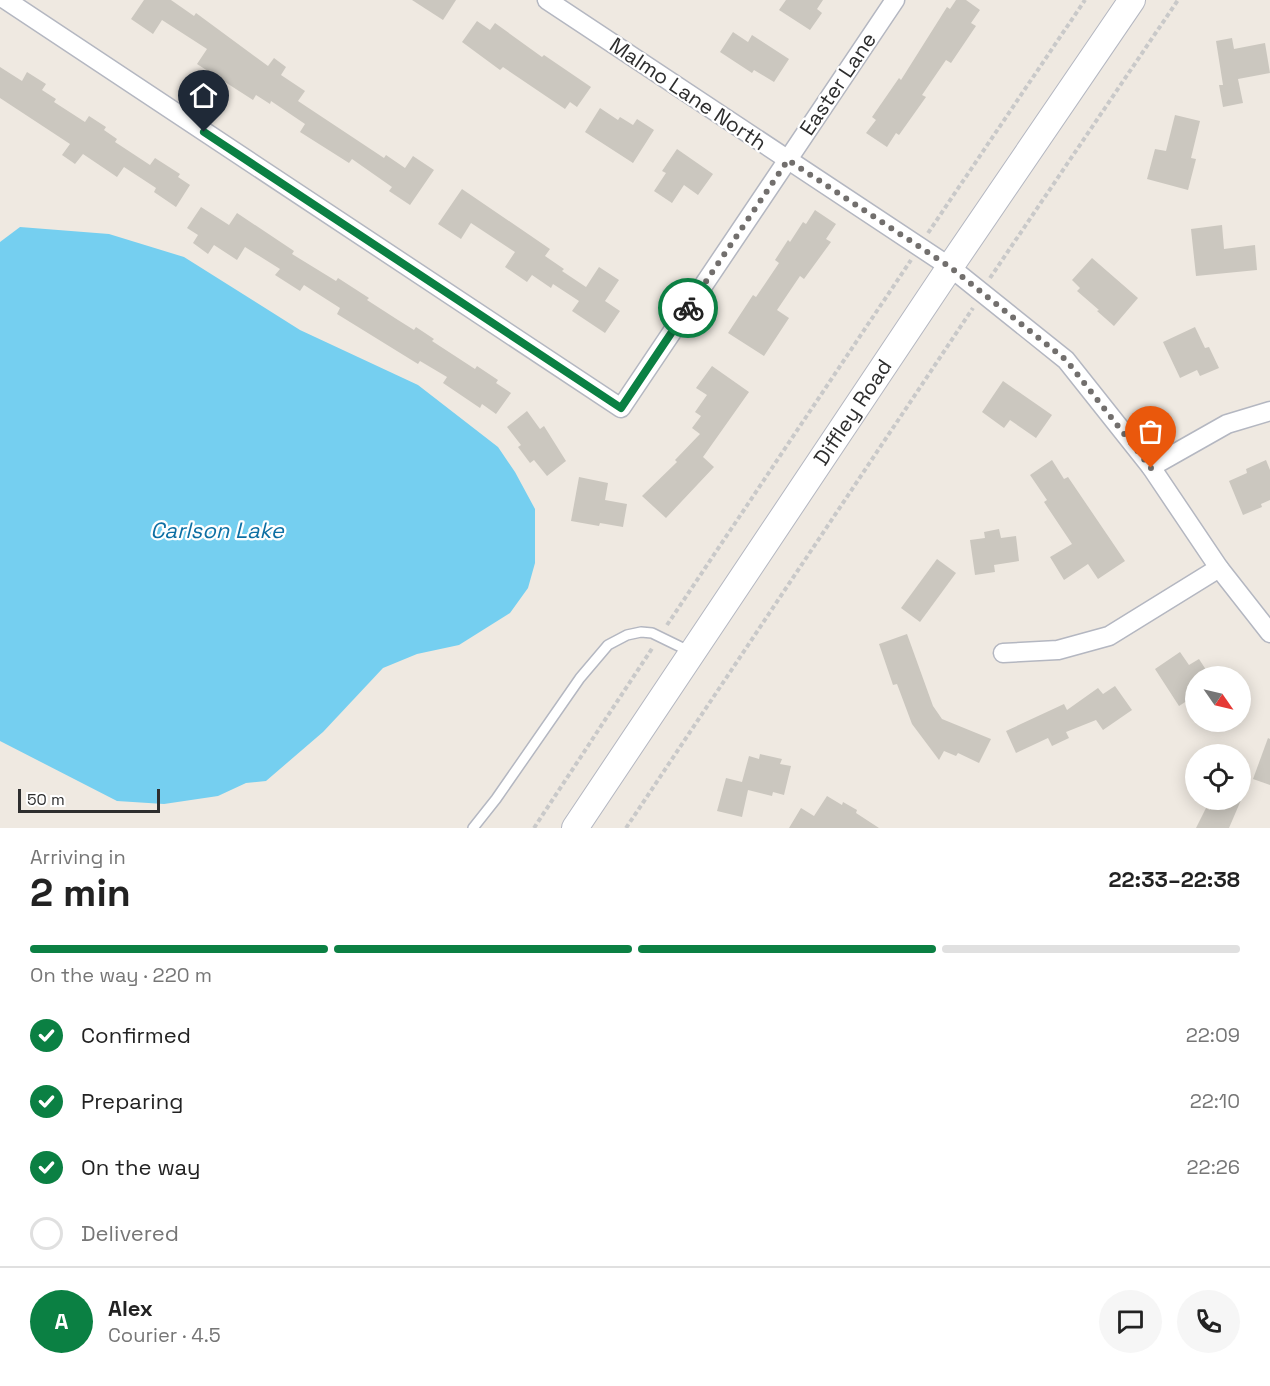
<!DOCTYPE html>
<html lang="en">
<head>
<meta charset="utf-8">
<style>
	body { margin:0; font-family:"Space Grotesk",sans-serif; background:#f6f6f6; color:#222; height:100vh; display:flex; flex-direction:column; font-size:22px; white-space:nowrap }
	* { box-sizing:border-box; margin:0 }
	p { font-size:20px; color:#767676 }
	.icon { flex:none; width:33px; height:33px; fill:none; stroke:currentColor; stroke-width:2; stroke-linecap:round; stroke-linejoin:round }
	.map { position:relative; height:828px; overflow:hidden }
	.sheet { display:flex; flex-direction:column; background:#fff; flex:1 }
	.sheet>* { flex:none }
	.needle { width:39px; rotate:124deg }
	.buttons { position:absolute; left:1185px; top:666px; display:grid; gap:12px }
	.buttons a { display:grid; place-items:center; width:66px; height:66px; border-radius:50%; background:#fff; box-shadow:0 3px 15px #0003; font-size:30px }
	.scale { position:absolute; left:18px; bottom:15px; width:142px; box-sizing:border-box; padding-left:6px; border:3px solid #2e2e2e; border-top:0; font-size:16px; line-height:21px; white-space:nowrap; color:#2e2e2e; -webkit-text-stroke:4px #fff; paint-order:stroke }
	.pin { position:absolute; display:grid; place-items:center; width:51px; height:51px; color:#fff; margin:-62px -26px; border-radius:50% 50% 50% 0; rotate:-45deg; box-shadow:0 0 6px #0007 }
	.pin .icon { rotate:45deg }
	.courier { position:absolute; display:grid; place-items:center; width:60px; height:60px; margin:-30px; border:4px solid #0b8043; border-radius:50%; background:#fff; color:#222; box-shadow:0 2px 8px #0007 }
	.summary em { font-style:normal; font-weight:700 }
	.summary div { display:flex; flex-direction:column-reverse }
	.summary { display:flex; align-items:center; justify-content:space-between; height:102px; padding:0 30px }
	h1 { font-size:39px; font-weight:700; line-height:45px }
	.bar { display:grid; grid-template-columns:repeat(4,1fr); gap:9px 6px; align-content:center; height:72px; padding:0 30px }
	.bar i { height:8px; border-radius:4px; background:#e0e0e0 }
	.bar .selected { background:#0b8043 }
	.bar p { grid-column:span 4 }
	.line { display:flex; align-items:center; gap:15px; padding:0 30px; border-top:2px solid #e0e0e0 }
	.line div { flex:1 }
	.round { display:grid; place-items:center; flex:none; width:63px; height:63px; border-radius:32px; background:#f6f6f6 }
	ol { padding:0 30px; list-style:none }
	li { display:flex; align-items:center; gap:18px; height:66px }
	li p { margin-inline-start:auto }
	li .icon { padding:6px; border-radius:50%; background:#0b8043; color:#fff; stroke-width:4 }
	li:last-child { color:#767676 }
	li i { width:33px; height:33px; border:3px solid #e0e0e0; border-radius:50% }
	.map>svg:first-child { display:block }
	.water { fill:#75cff0 }
	.building { fill:#cbc7bf }
	.lines { fill:none; stroke-linecap:round; stroke-linejoin:round }
	.lane-casing { stroke:#b4b7c1; stroke-width:12 }
	.street-casing { stroke:#b4b7c1; stroke-width:21 }
	.secondary-casing { stroke:#b4b7c1; stroke-width:28 }
	.path { stroke:#c9c9c9; stroke-width:4; stroke-dasharray:4.5 3; stroke-linecap:butt }
	.lane { stroke:#fff; stroke-width:9 }
	.street { stroke:#fff; stroke-width:18 }
	.secondary { stroke:#fff; stroke-width:26 }
	.done { stroke:#726f6d; stroke-width:6; stroke-dasharray:0 10.8 }
	.route { stroke:#0b8043; stroke-width:8 }
	.labels { text-anchor:middle; stroke-width:4.5; stroke-linejoin:round; paint-order:stroke }
	.street-label { font-size:21px; fill:#2e2e2e; stroke:#fff }
	.water-label { font-size:22px; font-style:italic; fill:#0d6fa3; stroke:#fff }
</style>
</head>
<body>
<div class="map">
<svg width="1270" height="828" viewBox="0 0 1270 828">
	<rect width="100%" height="100%" fill="#efe9e1"/>
	<path class="water" d="M 20,227 L 109,234 L 184,257 L 300,330 L 418,385 L 498,447 L 515,472 L 535,509 L 535,563 L 528,588 L 510,613 L 459,645 L 417,654 L 383,668 L 323,732 L 266,781 L 246,783 L 218,796 L 164,804 L 117,801 L 0,741 L 0,242 Z"/>
	<g class="building">
		<path d="M 144,0 L 171,0 L 194,16 L 196,13 L 268,66 L 274,58 L 286,67 L 281,75 L 305,91 L 298,101 L 384,158 L 386,155 L 405,168 L 413,156 L 434,170 L 410,205 L 389,191 L 392,187 L 352,159 L 349,163 L 300,132 L 305,124 L 271,101 L 270,104 L 256,95 L 253,100 L 197,64 L 207,49 L 162,20 L 153,34 L 131,19 Z"/>
		<path d="M 412,0 L 456,0 L 443,20 Z"/>
		<path d="M 786,0 L 823,0 L 817,9 L 822,13 L 810,30 L 779,10 Z"/>
		<path d="M 956,0 L 966,0 L 980,10 L 971,23 L 976,26 L 951,63 L 946,60 L 922,95 L 926,97 L 899,135 L 896,133 L 887,147 L 866,133 L 876,120 L 872,117 L 899,78 L 901,80 L 947,7 L 950,9 Z"/>
		<path d="M 477,21 L 490,30 L 495,23 L 542,57 L 544,55 L 591,87 L 577,107 L 570,102 L 565,109 L 503,67 L 500,70 L 462,42 Z"/>
		<path d="M 733,32 L 748,42 L 752,35 L 789,59 L 774,82 L 754,70 L 752,73 L 720,52 Z"/>
		<path d="M 1232,38 L 1234,49 L 1265,43 L 1270,73 L 1238,79 L 1243,103 L 1223,107 L 1219,85 L 1223,85 L 1216,41 Z"/>
		<path d="M 0,67 L 22,81 L 27,72 L 46,84 L 42,90 L 56,99 L 54,102 L 85,122 L 89,116 L 106,127 L 104,130 L 117,139 L 115,142 L 150,165 L 155,158 L 180,174 L 178,177 L 190,185 L 176,207 L 154,192 L 156,188 L 124,167 L 117,177 L 83,154 L 75,164 L 62,155 L 70,144 L 0,98 Z"/>
		<path d="M 600,108 L 618,120 L 620,117 L 633,125 L 637,119 L 654,130 L 633,163 L 585,132 Z"/>
		<path d="M 1175,115 L 1200,121 L 1191,158 L 1196,159 L 1188,190 L 1147,179 L 1155,149 L 1166,151 Z"/>
		<path d="M 677,149 L 713,174 L 698,195 L 684,185 L 672,203 L 654,191 L 666,173 L 662,171 Z"/>
		<path d="M 462,189 L 550,249 L 545,256 L 564,269 L 562,271 L 586,287 L 599,267 L 619,280 L 605,301 L 620,311 L 605,333 L 572,311 L 579,301 L 553,284 L 551,288 L 532,275 L 527,282 L 505,267 L 515,252 L 471,223 L 461,239 L 438,224 Z"/>
		<path d="M 201,207 L 229,225 L 237,213 L 294,251 L 292,254 L 336,281 L 338,278 L 369,298 L 367,300 L 398,320 L 414,330 L 416,327 L 434,339 L 432,341 L 475,369 L 477,366 L 498,380 L 496,383 L 511,393 L 496,414 L 482,404 L 480,408 L 443,383 L 447,377 L 420,361 L 418,364 L 337,314 L 340,308 L 304,285 L 300,291 L 275,275 L 280,269 L 245,247 L 237,260 L 214,245 L 208,254 L 193,243 L 198,235 L 187,228 Z"/>
		<path d="M 815,210 L 836,224 L 826,239 L 831,242 L 804,279 L 800,276 L 777,310 L 789,318 L 764,356 L 728,333 L 753,295 L 756,297 L 779,263 L 775,260 L 788,240 L 790,242 L 803,222 L 806,224 Z"/>
		<path d="M 1222,225 L 1224,249 L 1255,245 L 1257,270 L 1196,276 L 1191,229 Z"/>
		<path d="M 1092,258 L 1138,298 L 1114,326 L 1097,311 L 1099,310 L 1077,291 L 1080,288 L 1072,280 Z"/>
		<path d="M 1195,327 L 1205,348 L 1209,347 L 1219,368 L 1200,376 L 1197,370 L 1180,378 L 1163,342 Z"/>
		<path d="M 712,366 L 749,392 L 703,457 L 714,467 L 666,518 L 642,496 L 677,462 L 675,460 L 700,434 L 692,428 L 701,416 L 695,412 L 707,395 L 696,388 Z"/>
		<path d="M 1003,381 L 1052,415 L 1036,438 L 1010,420 L 1004,428 L 982,412 Z"/>
		<path d="M 527,411 L 540,429 L 544,426 L 566,461 L 547,476 L 534,460 L 530,463 L 518,447 L 521,445 L 507,427 Z"/>
		<path d="M 1052,460 L 1064,479 L 1068,477 L 1125,561 L 1098,579 L 1088,564 L 1064,580 L 1050,557 L 1072,544 L 1044,502 L 1047,500 L 1030,475 Z"/>
		<path d="M 1266,460 L 1270,470 L 1270,500 L 1261,504 L 1262,507 L 1243,515 L 1229,481 L 1247,473 L 1246,469 Z"/>
		<path d="M 579,477 L 608,483 L 605,500 L 627,504 L 623,527 L 600,523 L 599,526 L 571,521 Z"/>
		<path d="M 999,529 L 1001,538 L 1016,536 L 1019,561 L 994,565 L 995,572 L 975,575 L 970,540 L 985,538 L 984,532 Z"/>
		<path d="M 937,559 L 956,573 L 920,622 L 901,608 Z"/>
		<path d="M 907,634 L 933,706 L 942,719 L 991,739 L 979,763 L 958,753 L 956,756 L 944,751 L 939,760 L 912,724 L 897,684 L 893,685 L 879,644 Z"/>
		<path d="M 1180,652 L 1189,665 L 1199,659 L 1210,676 L 1196,676 L 1196,695 L 1179,706 L 1155,669 Z"/>
		<path d="M 1115,686 L 1132,710 L 1103,730 L 1096,720 L 1066,732 L 1069,738 L 1052,746 L 1048,738 L 1016,753 L 1006,731 L 1064,704 L 1067,710 L 1098,688 L 1103,694 Z"/>
		<path d="M 1268,738 L 1270,739 L 1270,785 L 1253,779 Z"/>
		<path d="M 760,754 L 782,759 L 780,764 L 791,766 L 784,795 L 773,792 L 772,796 L 748,790 L 742,817 L 717,811 L 726,778 L 742,782 L 749,756 L 759,759 Z"/>
		<path d="M 827,796 L 842,805 L 843,802 L 857,810 L 856,813 L 879,828 L 789,828 L 801,808 L 814,816 Z"/>
		<path d="M 1215,800 L 1241,800 L 1229,828 L 1196,828 L 1206,808 L 1210,810 Z"/>
	</g>
	<g class="lines">
		<g class="lane-casing">
			<path id="lane" d="M 473,828 L 496,799 L 580,678 L 608,645 L 627,635 L 641,632 L 652,633 L 691,652"/>
		</g>
		<g class="street-casing">
			<g id="street">
				<path d="M 6,0 L 621,408 L 895,0"/>
				<path d="M 547,0 L 950,267 L 1066,360 L 1151,467 L 1219,568 L 1270,633"/>
				<path d="M 1151,467 L 1227,424 L 1270,411"/>
				<path d="M 1003,653 L 1058,650 L 1109,636 L 1219,568"/>
			</g>
		</g>
		<g class="secondary-casing">
			<g id="secondary">
				<path id="s1" d="M 575,828 L 950,267 L 1132,0"/>
			</g>
		</g>
		<g class="path">
			<path d="M 928,233 L 1085,0"/>
			<path d="M 990,278 L 1178,0"/>
			<path d="M 667,625 L 911,260"/>
			<path d="M 534,828 L 653,647"/>
			<path d="M 626,828 L 973,308"/>
		</g>
		<use href="#lane" class="lane"/>
		<use href="#street" class="street"/>
		<use href="#secondary" class="secondary"/>
	</g>
	<g class="lines">
		<path class="done" d="M 688,308 L 788,160 L 950,267 L 1066,360 L 1151,468"/>
		<path class="route" d="M 204,132 L 621,408 L 688,308"/>
	</g>
	<g class="labels">
		<g class="street-label">
			<text transform="translate(838 84) rotate(-56)" y="7">Easter Lane</text>
			<text transform="translate(688 94) rotate(34)" y="7">Malmo Lane North</text>
			<text dy="7" stroke="none"><textPath href="#s1" startOffset="500">Diffley Road</textPath></text>
		</g>
		<g class="water-label">
			<text x="217" y="538">Carlson Lake</text>
		</g>
	</g>
</svg>
<div class="buttons">
<a><svg class="needle" viewBox="-14 -14 28 28"><path d="M0-13l5 13h-10z" fill="#e53935"/><path d="M0 13l5-13h-10z" fill="#767676"/></svg></a>
<a><svg class="icon" aria-label="locate" viewBox="0 0 24 24"><circle cx="12" cy="12" r="6"/><path d="M12 2v4M12 18v4M2 12h4M18 12h4"/></svg></a>
</div>
<div class="scale">50 m</div>
<div class="pin" style="left:1151px;top:468px;background:#ea580c"><svg class="icon" aria-label="bag" viewBox="0 0 24 24"><path d="M5 8h14l-1 12H6zM9 8a3 3 0 0 1 6 0"/></svg></div>
<div class="pin" style="left:204px;top:132px;background:#1f2937"><svg class="icon" aria-label="home" viewBox="0 0 24 24"><path d="M3 11l9-7 9 7M6 9v11h12V9"/></svg></div>
<div class="courier" style="left:688px;top:308px"><svg class="icon" aria-label="bike" viewBox="0 0 24 24"><circle cx="6" cy="16" r="4"/><circle cx="18" cy="16" r="4"/><path d="M6 16l4-8h5l3 8M10 8l3 8H6M13 5h3"/></svg></div>
</div>
<section class="sheet">
<div class="summary"><div><h1>2 min</h1><p>Arriving in</p></div><em>22:33–22:38</em></div>
<div class="bar"><i class="selected"></i><i class="selected"></i><i class="selected"></i><i></i><p>On the way · 220 m</p></div>
<ol>
<li><svg class="icon" aria-label="check" viewBox="0 0 24 24"><path d="M5 12l5 5 9-10"/></svg>Confirmed<p>22:09</p></li>
<li><svg class="icon" aria-label="check" viewBox="0 0 24 24"><path d="M5 12l5 5 9-10"/></svg>Preparing<p>22:10</p></li>
<li><svg class="icon" aria-label="check" viewBox="0 0 24 24"><path d="M5 12l5 5 9-10"/></svg>On the way<p>22:26</p></li>
<li><i></i>Delivered</li>
</ol>
<div class="line" style="height:108px"><b class="round" style="background:#0b8043;color:#fff">A</b><div><b>Alex</b><p>Courier · 4.5</p></div><a class="round"><svg class="icon" aria-label="chat" viewBox="0 0 24 24"><path d="M4 5h16v11H9l-5 4z"/></svg></a><a class="round"><svg class="icon" aria-label="phone" viewBox="0 0 24 24"><path d="M5 4h4l2 5-3 2q2 4 5 5l2-3 5 2v4C11 20 4 13 5 4z"/></svg></a></div>
</section>
</body>
</html>
